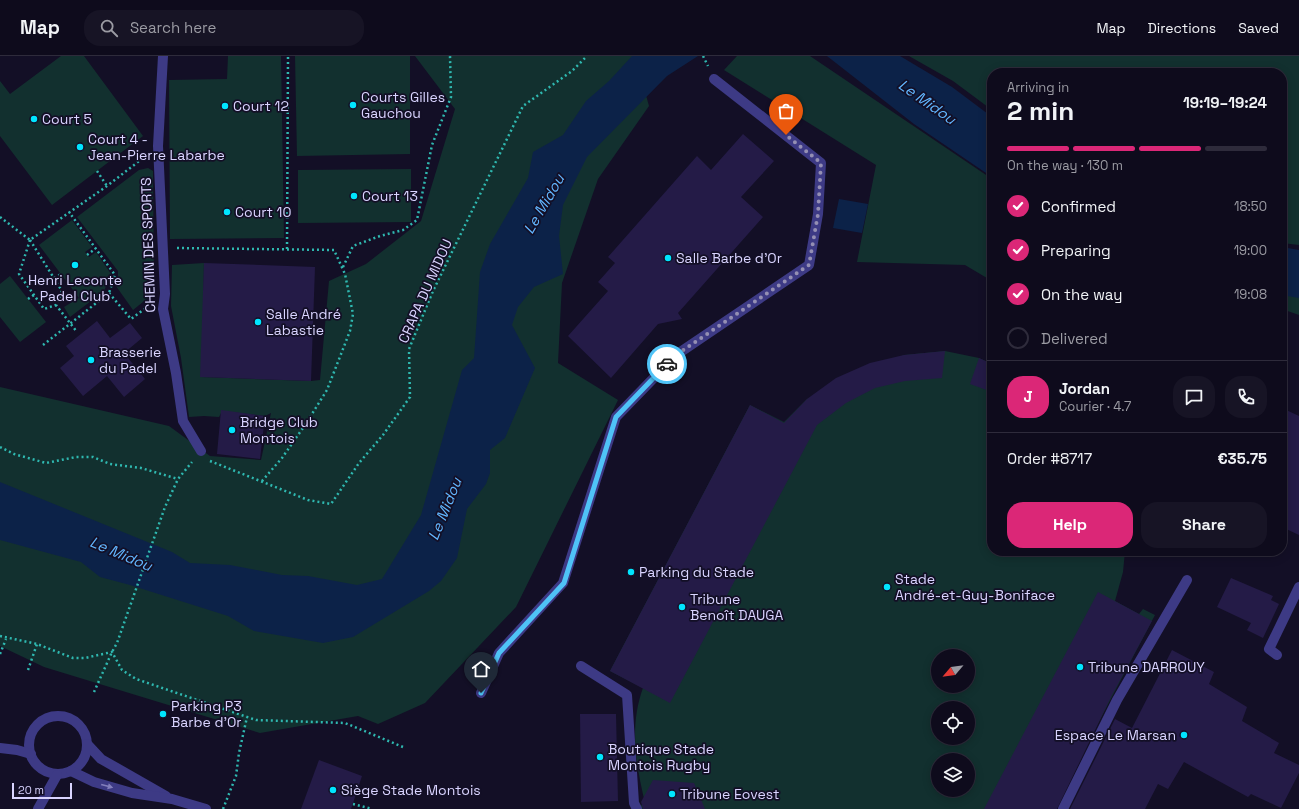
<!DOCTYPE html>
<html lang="en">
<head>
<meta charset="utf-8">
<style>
	body { margin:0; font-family:"Space Grotesk",sans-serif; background:#171425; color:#f1f3f6; height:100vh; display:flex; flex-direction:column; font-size:15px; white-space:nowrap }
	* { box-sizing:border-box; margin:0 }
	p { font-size:13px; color:#9b9ba3 }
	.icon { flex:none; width:22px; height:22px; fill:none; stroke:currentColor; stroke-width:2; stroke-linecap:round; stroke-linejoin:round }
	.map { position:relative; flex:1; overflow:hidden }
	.details { position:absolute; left:987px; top:12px; width:300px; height:488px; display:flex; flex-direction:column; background:#0e0b1c; border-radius:16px; box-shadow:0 2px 10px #0003,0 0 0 1px #2e2b3b }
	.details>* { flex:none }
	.needle { width:26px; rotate:241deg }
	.tools { position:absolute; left:931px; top:593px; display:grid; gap:8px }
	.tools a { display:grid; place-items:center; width:44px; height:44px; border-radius:50%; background:#0e0b1c; box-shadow:0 2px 10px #0003,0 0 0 1px #2e2b3b; font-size:20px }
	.scale { position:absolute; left:12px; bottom:10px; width:60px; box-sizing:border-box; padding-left:4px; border:2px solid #d9d4ff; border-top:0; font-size:11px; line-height:14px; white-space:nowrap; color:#d9d4ff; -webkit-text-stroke:3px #130f26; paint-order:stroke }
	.pin { position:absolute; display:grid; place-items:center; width:34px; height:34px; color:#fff; margin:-41px -17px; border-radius:50% 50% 50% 0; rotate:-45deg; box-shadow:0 0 4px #0007 }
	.pin .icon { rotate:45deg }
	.courier { position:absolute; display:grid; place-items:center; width:40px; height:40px; margin:-20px; border:3px solid #4fc3f7; border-radius:50%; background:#fff; color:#222; box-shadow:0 1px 5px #0007 }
	.summary em { font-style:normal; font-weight:600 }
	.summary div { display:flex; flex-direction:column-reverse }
	.summary { display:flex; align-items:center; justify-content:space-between; height:68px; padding:0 20px }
	h1 { font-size:26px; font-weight:600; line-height:30px }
	.bar { display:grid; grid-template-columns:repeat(4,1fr); gap:6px 4px; align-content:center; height:48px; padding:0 20px }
	.bar i { height:5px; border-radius:3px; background:#2e2b3b }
	.bar .active { background:#db2777 }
	.bar p { grid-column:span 4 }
	.line { display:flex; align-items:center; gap:10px; padding:0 20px; border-top:1px solid #2e2b3b }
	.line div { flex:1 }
	.round { display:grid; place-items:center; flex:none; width:42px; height:42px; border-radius:16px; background:#171425 }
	ol { padding:0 20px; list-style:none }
	li { display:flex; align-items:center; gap:12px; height:44px }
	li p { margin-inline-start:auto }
	li .icon { padding:4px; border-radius:50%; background:#db2777; color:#fff; stroke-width:4 }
	li:last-child { color:#9b9ba3 }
	li i { width:22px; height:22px; border:2px solid #2e2b3b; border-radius:50% }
	.action { display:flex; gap:8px; margin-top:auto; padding:8px 20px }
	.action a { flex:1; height:46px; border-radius:16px; background:#db2777; color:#fff; font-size:16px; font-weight:600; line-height:46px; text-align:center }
	.action a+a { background:#171425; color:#f1f3f6 }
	header { display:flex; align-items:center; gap:24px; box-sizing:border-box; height:56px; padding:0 20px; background:#0e0b1c; border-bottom:1px solid #2e2b3b }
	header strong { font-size:19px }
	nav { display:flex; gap:22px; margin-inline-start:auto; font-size:14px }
	.search { width:280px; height:36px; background:#171425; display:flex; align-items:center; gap:10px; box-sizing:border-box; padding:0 14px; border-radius:16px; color:#9b9ba3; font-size:15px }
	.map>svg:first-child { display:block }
	.green { fill:#12302f; fill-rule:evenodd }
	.water { fill:#0c2248 }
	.building { fill:#241b47 }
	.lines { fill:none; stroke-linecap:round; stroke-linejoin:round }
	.path { stroke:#2fb8b0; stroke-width:2.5; stroke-dasharray:2 3; stroke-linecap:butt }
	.minor { stroke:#3d3a85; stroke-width:10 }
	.oneway { fill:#837fbc }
	.done { stroke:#948fb3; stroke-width:4; stroke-dasharray:0 7.2 }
	.route { stroke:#4fc3f7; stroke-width:5 }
	.poi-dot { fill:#00e5ff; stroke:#130f26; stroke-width:1.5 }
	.labels { text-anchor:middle; stroke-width:3.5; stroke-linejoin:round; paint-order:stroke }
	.poi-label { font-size:14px; fill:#d9d4ff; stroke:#130f26; text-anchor:start }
	.street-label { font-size:14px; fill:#d9d4ff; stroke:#130f26 }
	.water-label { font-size:15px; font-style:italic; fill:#62b6ff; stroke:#130f26 }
</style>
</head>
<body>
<header>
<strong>Map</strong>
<div class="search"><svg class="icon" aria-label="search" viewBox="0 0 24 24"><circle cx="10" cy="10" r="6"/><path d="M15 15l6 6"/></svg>Search here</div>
<nav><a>Map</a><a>Directions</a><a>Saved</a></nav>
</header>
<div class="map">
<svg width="1299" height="753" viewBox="0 0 1299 753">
	<rect width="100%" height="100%" fill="#130f26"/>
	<g class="green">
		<path d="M 61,0 L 84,0 L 143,80 L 52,149 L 0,80 L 0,25 L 10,38 Z"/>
		<path d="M 228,0 L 281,0 L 284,182 L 170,183 L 169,24 L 227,23 Z"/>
		<path d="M 295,0 L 410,0 L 410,98 L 297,100 Z"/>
		<path d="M 415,0 L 635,0 L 649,50 L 598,123 L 562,227 L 558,307 L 618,344 L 516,551 L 425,647 L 378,668 L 358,660 L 260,677 L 44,611 L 0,590 L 0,331 L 169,370 L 210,400 L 261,404 L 271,357 L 265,360 L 222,355 L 219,361 L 204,360 L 189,361 L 181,302 L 171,250 L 172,209 L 204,207 L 202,321 L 311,325 L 320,324 L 329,225 L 366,208 L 421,165 L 455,53 Z"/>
		<path d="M 737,0 L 810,0 L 992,123 L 992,225 L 965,209 L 857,206 L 876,109 L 724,14 Z"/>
		<path d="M 909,0 L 1299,0 L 1299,189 L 1282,187 L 1282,17 L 992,17 L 992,54 L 953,25 Z"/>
		<path d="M 148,112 L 153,115 L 154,237 L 133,254 L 116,230 L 118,222 L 118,215 L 77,161 L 139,114 Z"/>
		<path d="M 411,113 L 411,166 L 298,167 L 298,114 Z"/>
		<path d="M 72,164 L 92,191 L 85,196 L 89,201 L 96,196 L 111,218 L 104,235 L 70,261 L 64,251 L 79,242 L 39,189 Z"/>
		<path d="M 1282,218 L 1299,219 L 1299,259 L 1282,253 Z"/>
		<path d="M 10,220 L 46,266 L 20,286 L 0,261 L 0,228 Z"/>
		<path d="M 945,295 L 979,302 L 992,308 L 992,495 L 1125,495 L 1123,516 L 1115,545 L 1139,558 L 1143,553 L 1155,559 L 1053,753 L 641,753 L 640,750 L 645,747 C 636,709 629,670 643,632 L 610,615 L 750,349 L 784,366 L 807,343 L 904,299 ZM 938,600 L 968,600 L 968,630 L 938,630 ZM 938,652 L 968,652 L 968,682 L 938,682 ZM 938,704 L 968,704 L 968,734 L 938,734 Z"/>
	</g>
	<g class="water">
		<path d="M 632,0 L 698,0 L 667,20 L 587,101 L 563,149 L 559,180 L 563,218 L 534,231 L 518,251 L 512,269 L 535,312 L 505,382 L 490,394 L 490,417 L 486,428 L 467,453 L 457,502 L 441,525 L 429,535 L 353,581 L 323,587 L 254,575 L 228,560 L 130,529 L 100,521 L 81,506 L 0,484 L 0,426 L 172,496 L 190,507 L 230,509 L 282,519 L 308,520 L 357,529 L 382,523 L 421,459 L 462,314 L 474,302 L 480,216 L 490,188 L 528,122 L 533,96 L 563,79 L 586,45 L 609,25 Z"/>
		<path d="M 827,0 L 900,0 L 952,31 L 992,61 L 992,121 L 914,68 Z"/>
		<path d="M 839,143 L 868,148 L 862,177 L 833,172 Z"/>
		<path d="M 1282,191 L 1299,194 L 1299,242 L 1282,239 Z"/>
	</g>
	<g class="building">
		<path d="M 743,78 L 774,105 L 741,141 L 763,161 L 678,257 L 682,263 L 658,268 L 611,322 L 568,280 L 608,235 L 598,226 L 615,207 L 608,201 L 697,100 L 711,114 Z"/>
		<path d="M 204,207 L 315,211 L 311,325 L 200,321 Z"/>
		<path d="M 97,265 L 110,282 L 130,267 L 142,282 L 124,297 L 145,323 L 124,341 L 107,320 L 83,340 L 60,312 L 74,300 L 66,290 Z"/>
		<path d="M 945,295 L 942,322 L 905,325 L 875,332 L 846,347 L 817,369 L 670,647 L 610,615 L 750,349 L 784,367 L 807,343 L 836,322 L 870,307 L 904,299 Z"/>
		<path d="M 979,302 L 992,308 L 992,336 L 970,328 Z"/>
		<path d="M 1282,352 L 1299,360 L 1299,479 L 1282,471 Z"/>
		<path d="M 221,354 L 265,360 L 260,403 L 217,398 Z"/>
		<path d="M 1231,522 L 1273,540 L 1271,544 L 1279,548 L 1263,582 L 1247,574 L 1251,567 L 1217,551 Z"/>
		<path d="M 1098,536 L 1152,565 L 1111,641 L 1057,753 L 984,753 Z"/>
		<path d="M 1172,594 L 1214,616 L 1209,628 L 1247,651 L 1242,665 L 1279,687 L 1274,697 L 1299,709 L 1299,717 L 1281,752 L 1251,738 L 1248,741 L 1184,706 L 1168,733 L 1158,728 L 1145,753 L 1070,753 L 1115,663 L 1132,672 Z"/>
		<path d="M 580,658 L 616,658 L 618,745 L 581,746 Z"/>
		<path d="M 319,704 L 362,720 L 351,753 L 301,753 Z"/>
		<path d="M 653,724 L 694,727 L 705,753 L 643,753 L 641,746 Z"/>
	</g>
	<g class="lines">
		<g class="path">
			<path d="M 703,0 L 708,10"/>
			<path d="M 97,115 L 107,130"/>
			<path d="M 0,161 L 30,184 L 107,130 L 143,102"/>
			<path d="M 30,184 L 62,235 L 56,249 L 77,276"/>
			<path d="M 30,184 L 19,218 L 44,253 L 56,249"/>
			<path d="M 177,192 L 334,194 L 345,218 L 353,258 L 350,275 L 327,334 L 305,369 L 282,402 L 262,425"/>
			<path d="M 287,193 L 288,0"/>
			<path d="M 87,199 L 95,193"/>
			<path d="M 343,211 L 353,190 L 380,180 L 403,174 L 417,164 L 432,89 L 451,41 L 450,0"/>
			<path d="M 54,222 L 61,218"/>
			<path d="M 109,237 L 131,263 L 147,251"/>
			<path d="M 28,243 L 34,239"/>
			<path d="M 43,289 L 109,237 L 115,219 L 69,156"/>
			<path d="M 0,391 L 14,398 L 46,407 L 76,401 L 93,401 L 110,408 L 141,412 L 178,423"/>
			<path d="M 210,405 L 308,444 L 331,448 L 359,407 L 383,379 L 410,341 L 409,293 L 433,235 L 523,50 L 572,15 L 587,0"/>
			<path d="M 0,580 L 37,588 L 73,602 L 85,602 L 112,596 L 122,614 L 136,623 L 256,664 L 345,667 L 403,691"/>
			<path d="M 0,598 L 6,583"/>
			<path d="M 28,614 L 37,588"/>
			<path d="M 94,636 L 112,596 L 117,587 L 165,451 L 178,423 L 192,406"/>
			<path d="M 353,748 L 372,753"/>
			<path d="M 223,753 L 236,720 L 239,697 L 247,661"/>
		</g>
		<g class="minor">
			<path d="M 163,0 L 158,90 L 165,238 L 163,253 L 176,317 L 183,365 L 201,395"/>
			<path d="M 1277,599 L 1269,593 L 1299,531"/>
			<path d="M 581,610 L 627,639 L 634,747 L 637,753"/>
			<path d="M 481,637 L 499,597 L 563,527 L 616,361 L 676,299 L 809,209 L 818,158 L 821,107 L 714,23"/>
			<circle cx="58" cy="689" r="29"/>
			<path d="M 87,688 L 101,703 L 166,740"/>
			<path d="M 0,692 L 17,694 L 31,698"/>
			<path d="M 71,715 L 94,726 L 132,737 L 172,743 L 206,753"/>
			<path d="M 38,753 L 57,719"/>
			<path d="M 1063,753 L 1117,644 L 1187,524"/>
		</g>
	</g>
	<defs><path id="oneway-solid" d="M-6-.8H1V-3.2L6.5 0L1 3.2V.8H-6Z"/></defs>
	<use class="oneway" href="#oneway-solid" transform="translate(107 730) rotate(15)"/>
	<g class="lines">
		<path class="done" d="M 667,308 L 676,299 L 809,209 L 818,158 L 821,107 L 786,79"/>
		<path class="route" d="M 481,637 L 499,597 L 564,527 L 616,361 L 667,308"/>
	</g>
	<g class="poi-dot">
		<circle cx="353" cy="49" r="4"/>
		<circle cx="225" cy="50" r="4"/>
		<circle cx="34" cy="63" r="4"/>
		<circle cx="80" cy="91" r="4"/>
		<circle cx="354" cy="140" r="4"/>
		<circle cx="227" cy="156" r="4"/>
		<circle cx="668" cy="202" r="4"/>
		<circle cx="75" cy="209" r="4"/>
		<circle cx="258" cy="266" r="4"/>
		<circle cx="91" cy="304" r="4"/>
		<circle cx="232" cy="374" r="4"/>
		<circle cx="631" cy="516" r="4"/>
		<circle cx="887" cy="531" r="4"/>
		<circle cx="682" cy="551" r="4"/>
		<circle cx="1080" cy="611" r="4"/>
		<circle cx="163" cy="658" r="4"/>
		<circle cx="1184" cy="679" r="4"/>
		<circle cx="600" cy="701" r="4"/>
		<circle cx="333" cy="734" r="4"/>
		<circle cx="672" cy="738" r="4"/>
	</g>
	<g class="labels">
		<g class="poi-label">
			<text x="361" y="46">Courts Gilles<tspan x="361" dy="16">Gauchou</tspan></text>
			<text x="233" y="55">Court 12</text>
			<text x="42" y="68">Court 5</text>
			<text x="88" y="88">Court 4 -<tspan x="88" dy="16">Jean-Pierre Labarbe</tspan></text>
			<text x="362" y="145">Court 13</text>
			<text x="235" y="161">Court 10</text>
			<text x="676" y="207">Salle Barbe d'Or</text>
			<text x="75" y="229" text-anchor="middle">Henri Leconte<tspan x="75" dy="16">Padel Club</tspan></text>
			<text x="266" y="263">Salle André<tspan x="266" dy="16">Labastie</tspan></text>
			<text x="99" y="301">Brasserie<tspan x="99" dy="16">du Padel</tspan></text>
			<text x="240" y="371">Bridge Club<tspan x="240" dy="16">Montois</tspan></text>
			<text x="639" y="521">Parking du Stade</text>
			<text x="895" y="528">Stade<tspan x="895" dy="16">André-et-Guy-Boniface</tspan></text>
			<text x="690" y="548">Tribune<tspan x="690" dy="16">Benoît DAUGA</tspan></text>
			<text x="1088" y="616">Tribune DARROUY</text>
			<text x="171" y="655">Parking P3<tspan x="171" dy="16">Barbe d'Or</tspan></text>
			<text x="1176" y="684" text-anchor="end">Espace Le Marsan</text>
			<text x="608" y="698">Boutique Stade<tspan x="608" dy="16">Montois Rugby</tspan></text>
			<text x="341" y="739">Siège Stade Montois</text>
			<text x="680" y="743">Tribune Eovest</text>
		</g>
		<g class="street-label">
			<text transform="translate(148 189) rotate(-92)" y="5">CHEMIN DES SPORTS</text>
			<text transform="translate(425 235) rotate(-66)" y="5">CRAPA DU MIDOU</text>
		</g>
		<g class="water-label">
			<text transform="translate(927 46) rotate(35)" y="5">Le Midou</text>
			<text transform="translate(544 148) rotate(-60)" y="5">Le Midou</text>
			<text transform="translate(445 453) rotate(-68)" y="5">Le Midou</text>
			<text transform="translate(121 498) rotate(23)" y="5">Le Midou</text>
		</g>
	</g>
</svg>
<div class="tools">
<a><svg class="needle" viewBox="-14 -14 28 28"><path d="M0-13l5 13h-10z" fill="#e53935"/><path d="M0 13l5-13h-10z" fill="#9b9ba3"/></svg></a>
<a><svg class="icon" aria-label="locate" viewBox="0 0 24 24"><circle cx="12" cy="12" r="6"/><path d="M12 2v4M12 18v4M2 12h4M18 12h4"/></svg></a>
<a><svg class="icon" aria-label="layers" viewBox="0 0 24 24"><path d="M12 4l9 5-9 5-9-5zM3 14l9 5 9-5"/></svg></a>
</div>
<div class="scale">20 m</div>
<div class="pin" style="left:786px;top:79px;background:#ea580c"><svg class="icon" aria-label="bag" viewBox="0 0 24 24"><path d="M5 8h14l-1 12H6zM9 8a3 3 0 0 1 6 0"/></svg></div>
<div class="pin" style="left:481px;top:637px;background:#1f2937"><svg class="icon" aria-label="home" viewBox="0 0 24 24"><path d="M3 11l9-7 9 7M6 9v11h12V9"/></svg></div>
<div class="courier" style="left:667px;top:308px"><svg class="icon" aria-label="car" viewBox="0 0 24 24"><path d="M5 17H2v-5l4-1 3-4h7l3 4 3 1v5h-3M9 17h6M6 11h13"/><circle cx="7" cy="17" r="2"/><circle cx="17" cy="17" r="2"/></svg></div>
<section class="details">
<div class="summary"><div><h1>2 min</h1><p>Arriving in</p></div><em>19:19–19:24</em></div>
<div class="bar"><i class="active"></i><i class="active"></i><i class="active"></i><i></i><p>On the way · 130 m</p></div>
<ol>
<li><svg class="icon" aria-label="check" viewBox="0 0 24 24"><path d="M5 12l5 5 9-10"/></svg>Confirmed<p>18:50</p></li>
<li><svg class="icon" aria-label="check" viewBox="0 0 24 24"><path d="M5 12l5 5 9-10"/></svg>Preparing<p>19:00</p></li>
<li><svg class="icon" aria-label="check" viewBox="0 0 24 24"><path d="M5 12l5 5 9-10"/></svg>On the way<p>19:08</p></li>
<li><i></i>Delivered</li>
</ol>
<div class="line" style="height:72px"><b class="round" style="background:#db2777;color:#fff">J</b><div><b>Jordan</b><p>Courier · 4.7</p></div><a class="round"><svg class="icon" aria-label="chat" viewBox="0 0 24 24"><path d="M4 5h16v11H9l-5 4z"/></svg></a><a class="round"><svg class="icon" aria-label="phone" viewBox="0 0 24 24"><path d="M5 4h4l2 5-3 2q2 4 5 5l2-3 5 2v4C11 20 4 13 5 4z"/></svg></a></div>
<div class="line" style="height:52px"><div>Order #8717</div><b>€35.75</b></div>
<div class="action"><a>Help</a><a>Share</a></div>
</section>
</div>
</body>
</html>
